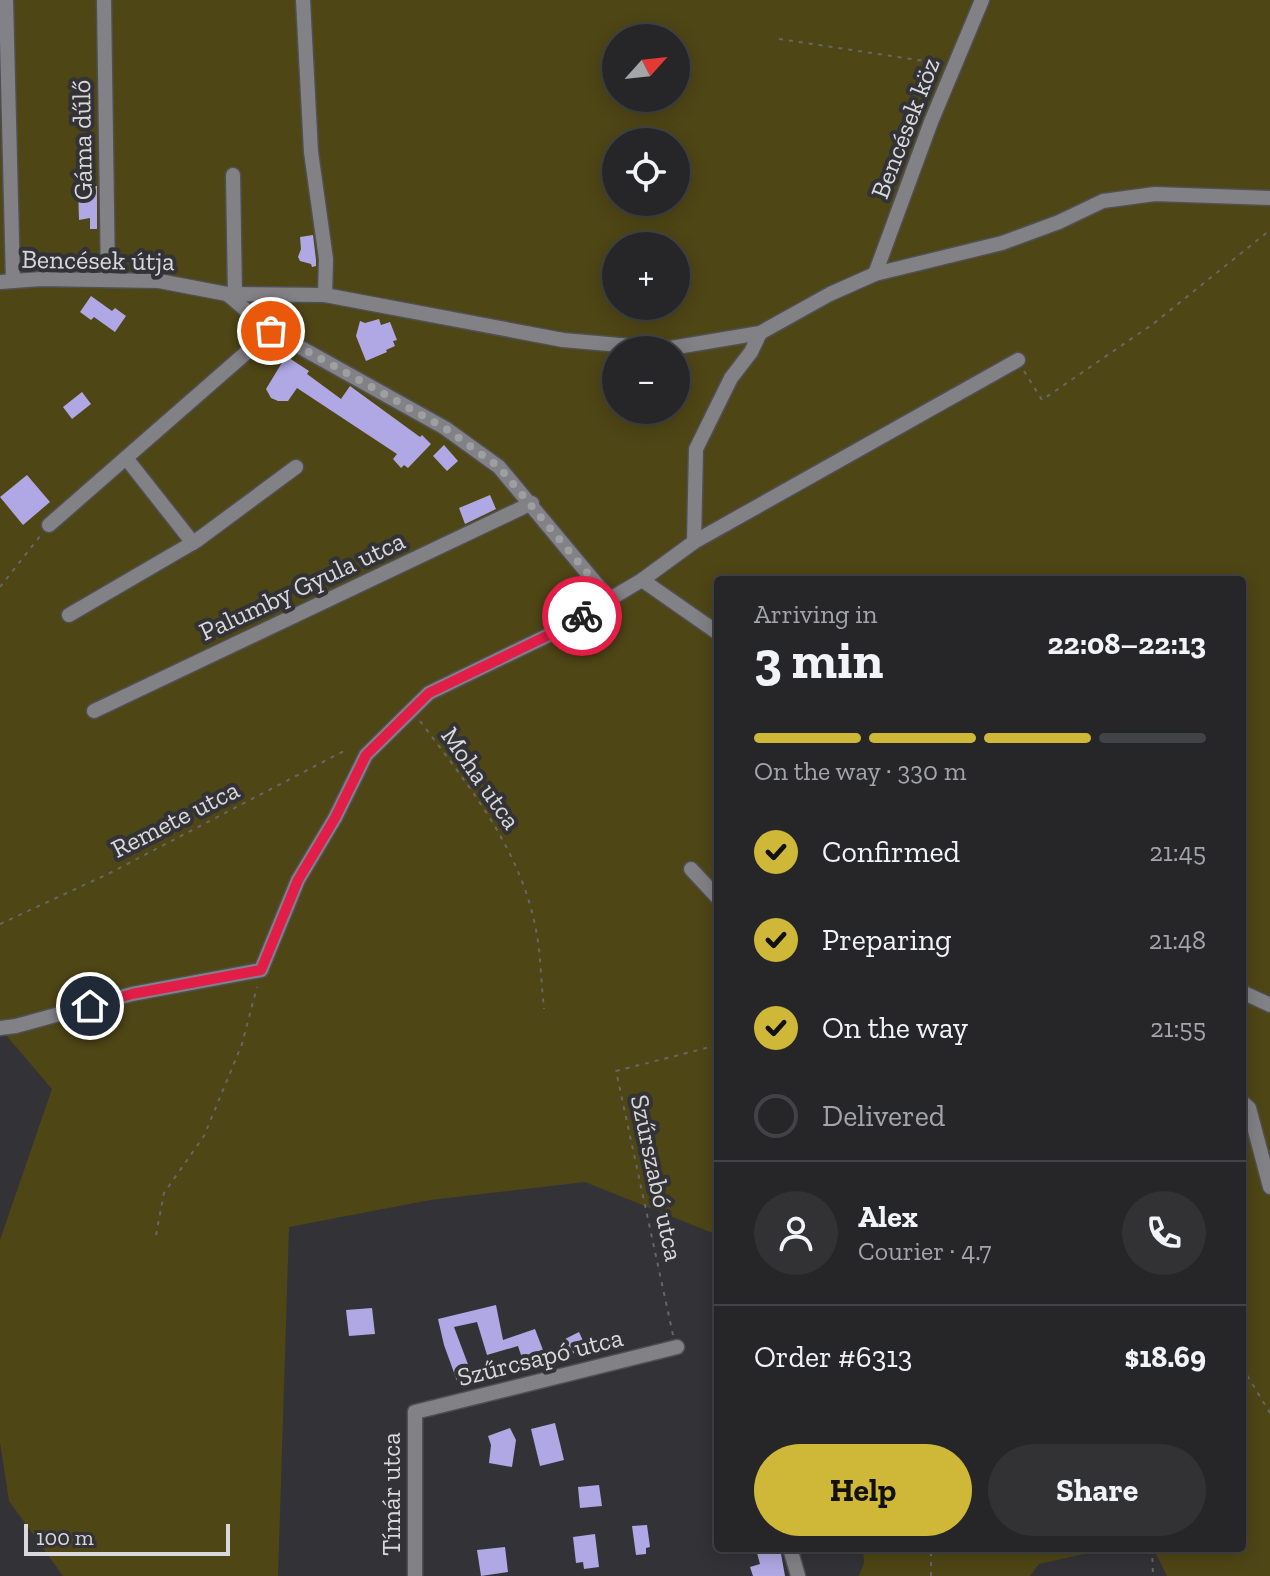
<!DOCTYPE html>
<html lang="en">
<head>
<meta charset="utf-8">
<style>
	body { margin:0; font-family:"Zilla Slab",serif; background:#323235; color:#f1f3f6; height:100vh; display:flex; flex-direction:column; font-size:30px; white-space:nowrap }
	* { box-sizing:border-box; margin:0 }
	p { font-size:26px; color:#a4a5a8 }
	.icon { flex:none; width:44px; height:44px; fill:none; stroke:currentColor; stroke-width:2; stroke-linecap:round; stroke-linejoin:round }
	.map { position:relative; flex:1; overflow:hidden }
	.side { position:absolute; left:714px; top:576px; width:532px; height:976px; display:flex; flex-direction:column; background:#262629; border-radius:8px; box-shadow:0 4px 20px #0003,0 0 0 2px #424346 }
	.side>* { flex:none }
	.needle { width:52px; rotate:63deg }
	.buttons { position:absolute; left:602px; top:24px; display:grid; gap:16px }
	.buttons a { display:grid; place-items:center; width:88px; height:88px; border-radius:50%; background:#262629; box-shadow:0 4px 20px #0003,0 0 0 2px #424346; font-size:40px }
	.scale { position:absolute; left:24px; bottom:20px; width:206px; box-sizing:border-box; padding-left:8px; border:4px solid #d9d8db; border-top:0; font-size:22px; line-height:28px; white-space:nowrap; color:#d9d8db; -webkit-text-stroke:6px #333337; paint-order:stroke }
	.pin { position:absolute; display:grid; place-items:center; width:68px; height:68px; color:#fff; margin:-34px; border:4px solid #fff; border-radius:50%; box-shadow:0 2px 8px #0007 }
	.courier { position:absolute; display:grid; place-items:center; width:80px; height:80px; margin:-40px; border:6px solid #e11d48; border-radius:50%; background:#fff; color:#222; box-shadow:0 2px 10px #0007 }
	.summary em { font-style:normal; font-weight:700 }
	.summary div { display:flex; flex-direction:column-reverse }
	.summary { display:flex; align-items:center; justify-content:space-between; height:136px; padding:0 40px }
	h1 { font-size:52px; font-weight:700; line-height:60px }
	.bar { display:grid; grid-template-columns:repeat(4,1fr); gap:12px 8px; align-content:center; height:96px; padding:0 40px }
	.bar i { height:10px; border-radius:6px; background:#424346 }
	.bar .current { background:#cfb837 }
	.bar p { grid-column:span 4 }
	.line { display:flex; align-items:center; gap:20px; padding:0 40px; border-top:2px solid #424346 }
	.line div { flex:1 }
	.round { display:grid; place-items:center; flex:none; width:84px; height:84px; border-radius:42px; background:#323235 }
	ol { padding:0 40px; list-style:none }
	li { display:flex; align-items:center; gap:24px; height:88px }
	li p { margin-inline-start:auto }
	li .icon { padding:8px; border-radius:50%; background:#cfb837; color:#111; stroke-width:4 }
	li:last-child { color:#a4a5a8 }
	li i { width:44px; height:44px; border:4px solid #424346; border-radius:50% }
	.button { display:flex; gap:16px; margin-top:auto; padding:16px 40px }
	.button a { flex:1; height:92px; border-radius:48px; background:#cfb837; color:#111; font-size:32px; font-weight:700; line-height:92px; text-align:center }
	.button a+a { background:#323235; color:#f1f3f6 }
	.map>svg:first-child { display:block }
	.green { fill:#4f4616; fill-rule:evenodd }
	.building { fill:#afa8e4 }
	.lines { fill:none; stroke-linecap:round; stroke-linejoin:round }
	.minor-casing { stroke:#505053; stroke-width:17 }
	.path { stroke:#66666a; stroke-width:2; stroke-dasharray:4 6; stroke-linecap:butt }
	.minor { stroke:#828186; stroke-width:14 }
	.done { stroke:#9f9ea2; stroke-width:8; stroke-dasharray:0 14.4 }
	.route { stroke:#e11d48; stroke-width:10 }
	.labels { text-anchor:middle; stroke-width:8; stroke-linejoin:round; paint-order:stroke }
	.street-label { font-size:26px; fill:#d9d8db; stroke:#333337 }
</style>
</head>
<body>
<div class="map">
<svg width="1270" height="1576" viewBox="0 0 1270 1576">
	<rect width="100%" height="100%" fill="#333337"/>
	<g class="green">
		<path d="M 0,0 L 1270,0 L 1270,1576 L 1167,1576 L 1153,1548 L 1242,1548 L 1242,580 L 718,580 L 718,1235 L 585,1182 L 430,1200 L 289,1227 L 278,1576 L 63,1576 L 9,1501 L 0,1442 L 0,1240 L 52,1089 L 0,1028 ZM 616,38 L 676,38 L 676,98 L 616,98 ZM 616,142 L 676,142 L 676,202 L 616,202 ZM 616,246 L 676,246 L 676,306 L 616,306 ZM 616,350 L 676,350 L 676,410 L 616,410 Z"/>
		<path d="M 863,1548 L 1111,1548 L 1039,1564 L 1030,1576 L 859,1576 L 864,1563 Z"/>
	</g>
	<g class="building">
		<path d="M 78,186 L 97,186 L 97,229 L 90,229 L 90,218 L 79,220 Z"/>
		<path d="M 313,235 L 316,260 L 316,266 L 312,267 L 311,264 L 300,261 L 298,257 L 301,249 L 300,237 Z"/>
		<path d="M 91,296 L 112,311 L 115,308 L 126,316 L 115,332 L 94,317 L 91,320 L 80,312 Z"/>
		<path d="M 379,319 L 381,325 L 390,322 L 397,340 L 393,341 L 395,346 L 386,350 L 387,352 L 366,361 L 356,336 L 360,321 L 365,323 Z"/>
		<path d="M 286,356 L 309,371 L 307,374 L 341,399 L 350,386 L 420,437 L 422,435 L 431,444 L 408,468 L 404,465 L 401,468 L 393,459 L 397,454 L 297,388 L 288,401 L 278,401 L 271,398 L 266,389 Z"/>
		<path d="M 82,392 L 91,404 L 72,419 L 63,407 Z"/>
		<path d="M 444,445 L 458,461 L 447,471 L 433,456 Z"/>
		<path d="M 27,475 L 50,502 L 23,525 L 0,497 Z"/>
		<path d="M 490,495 L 496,509 L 465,524 L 459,508 Z"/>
		<path d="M 496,1305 L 503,1340 L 535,1329 L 543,1350 L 522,1358 L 518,1346 L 487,1355 L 477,1322 L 454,1327 L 472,1375 L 457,1381 L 444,1345 L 438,1319 Z"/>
		<path d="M 372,1308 L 375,1334 L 349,1336 L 346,1310 Z"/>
		<path d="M 579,1332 L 586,1347 L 568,1356 L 561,1341 Z"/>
		<path d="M 555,1423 L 564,1460 L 540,1466 L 531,1429 Z"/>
		<path d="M 510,1428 L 516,1440 L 512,1467 L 489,1463 L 491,1445 L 488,1436 Z"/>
		<path d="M 599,1485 L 602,1506 L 580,1508 L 578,1487 Z"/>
		<path d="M 647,1525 L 650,1547 L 646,1548 L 646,1554 L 636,1555 L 632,1526 Z"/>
		<path d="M 595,1534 L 599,1567 L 584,1569 L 583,1562 L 576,1563 L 573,1537 Z"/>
		<path d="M 505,1547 L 508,1572 L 481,1576 L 477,1550 Z"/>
		<path d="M 780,1548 L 785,1576 L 753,1576 L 750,1567 L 760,1564 L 757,1553 Z"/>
	</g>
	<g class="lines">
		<g class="minor-casing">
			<g id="minor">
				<path d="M 6,0 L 13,281"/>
				<path d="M 104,0 L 108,280"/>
				<path d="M 303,0 L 311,152 L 326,259 L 325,295"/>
				<path d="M 233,175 L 235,294"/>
				<path d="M 875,274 L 931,122 L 982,0"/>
				<path d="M 0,282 L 41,279 L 159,281 L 227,294 L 271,331 L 445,428 L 499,467 L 609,599"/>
				<path d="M 227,294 L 325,295 L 563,340 L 665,349 L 760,333 L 830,294 L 875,274 L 1002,243 L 1059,222 L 1103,201 L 1155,194 L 1270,198"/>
				<path d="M 126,458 L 193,543"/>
				<path d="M 49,525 L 271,331"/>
				<path d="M 694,542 L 696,449 L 731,378 L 751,352 L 760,333"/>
				<path d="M 642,580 L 718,633"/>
				<path d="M 69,615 L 196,541 L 296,467"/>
				<path d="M 94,711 L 532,503"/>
				<path d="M 691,869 L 718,898"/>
				<path d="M 1242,992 L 1270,1005"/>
				<path d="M 0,1028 L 16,1026 L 132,994 L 261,970 L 298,880 L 335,818 L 366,755 L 429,693 L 551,634 L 642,580 L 694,542 L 1018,360"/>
				<path d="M 1242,1102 L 1249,1108 L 1270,1187"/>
				<path d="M 790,1548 L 798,1576"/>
				<path d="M 415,1576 L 415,1412 L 677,1347"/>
			</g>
		</g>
		<g class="path">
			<path d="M 779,39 L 938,63"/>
			<path d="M 1024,371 L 1042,400 L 1153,324 L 1270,230"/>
			<path d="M 0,587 L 41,535"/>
			<path d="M 420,721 C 468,785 521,849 536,930 C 541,955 541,983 544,1009"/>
			<path d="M 0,924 L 110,873 L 342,752 L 349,753"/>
			<path d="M 156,1235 L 164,1193 L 204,1136 L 242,1044 L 257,987"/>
			<path d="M 673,1335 L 616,1071 L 718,1045"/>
			<path d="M 1242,1367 L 1270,1413"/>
			<path d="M 1152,1548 L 1153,1576"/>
			<path d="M 931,1576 L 931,1548"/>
		</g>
		<use href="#minor" class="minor"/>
	</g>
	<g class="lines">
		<path class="done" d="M 271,331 L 445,428 L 499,467 L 609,599 L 582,616"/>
		<path class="route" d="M 90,1006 L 132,994 L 261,970 L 298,880 L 335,818 L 366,755 L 429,693 L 551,634 L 582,616"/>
	</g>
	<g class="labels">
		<g class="street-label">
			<text transform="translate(905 128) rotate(-69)" y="9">Bencések köz</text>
			<text transform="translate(82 140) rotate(-91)" y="9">Gáma dűlő</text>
			<text transform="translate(98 260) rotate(1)" y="9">Bencések útja</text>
			<text transform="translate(302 586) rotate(-25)" y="9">Palumby Gyula utca</text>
			<text transform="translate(481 778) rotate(55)" y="9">Moha utca</text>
			<text transform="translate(175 819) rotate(-27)" y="9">Remete utca</text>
			<text transform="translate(657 1178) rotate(78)" y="9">Szűrszabó utca</text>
			<text transform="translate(540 1357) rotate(-14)" y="9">Szűrcsapó utca</text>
			<text transform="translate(391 1494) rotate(-90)" y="9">Tímár utca</text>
		</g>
	</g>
</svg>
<div class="buttons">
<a><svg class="needle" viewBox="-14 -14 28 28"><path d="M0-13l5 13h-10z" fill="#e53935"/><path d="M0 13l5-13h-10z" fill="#a4a5a8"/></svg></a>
<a><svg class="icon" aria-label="locate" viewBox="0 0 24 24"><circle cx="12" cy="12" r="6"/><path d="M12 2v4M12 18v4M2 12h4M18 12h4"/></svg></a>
<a>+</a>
<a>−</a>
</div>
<div class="scale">100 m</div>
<div class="pin" style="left:271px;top:331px;background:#ea580c"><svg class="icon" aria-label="bag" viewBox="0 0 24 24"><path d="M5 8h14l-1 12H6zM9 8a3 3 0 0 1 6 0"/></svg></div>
<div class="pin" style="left:90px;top:1006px;background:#1f2937"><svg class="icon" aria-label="home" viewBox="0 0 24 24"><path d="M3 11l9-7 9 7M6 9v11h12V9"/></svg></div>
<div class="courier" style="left:582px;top:616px"><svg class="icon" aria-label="bike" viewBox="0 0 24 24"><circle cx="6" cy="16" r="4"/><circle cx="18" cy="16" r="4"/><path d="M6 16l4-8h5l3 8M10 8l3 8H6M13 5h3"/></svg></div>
<section class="side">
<div class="summary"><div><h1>3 min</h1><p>Arriving in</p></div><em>22:08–22:13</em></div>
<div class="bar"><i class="current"></i><i class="current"></i><i class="current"></i><i></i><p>On the way · 330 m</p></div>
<ol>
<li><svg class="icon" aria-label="check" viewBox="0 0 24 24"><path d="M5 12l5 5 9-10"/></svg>Confirmed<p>21:45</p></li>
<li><svg class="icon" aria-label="check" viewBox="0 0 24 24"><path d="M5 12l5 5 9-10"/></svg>Preparing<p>21:48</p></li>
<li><svg class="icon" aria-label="check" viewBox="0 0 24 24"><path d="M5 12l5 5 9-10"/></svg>On the way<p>21:55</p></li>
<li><i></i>Delivered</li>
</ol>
<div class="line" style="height:144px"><a class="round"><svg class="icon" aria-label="person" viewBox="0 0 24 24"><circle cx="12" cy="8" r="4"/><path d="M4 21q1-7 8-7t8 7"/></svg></a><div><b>Alex</b><p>Courier · 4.7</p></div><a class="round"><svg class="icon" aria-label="phone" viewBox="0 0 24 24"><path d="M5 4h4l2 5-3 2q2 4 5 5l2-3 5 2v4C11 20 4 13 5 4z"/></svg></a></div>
<div class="line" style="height:104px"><div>Order #6313</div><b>$18.69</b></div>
<div class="button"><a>Help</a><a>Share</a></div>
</section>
</div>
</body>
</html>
